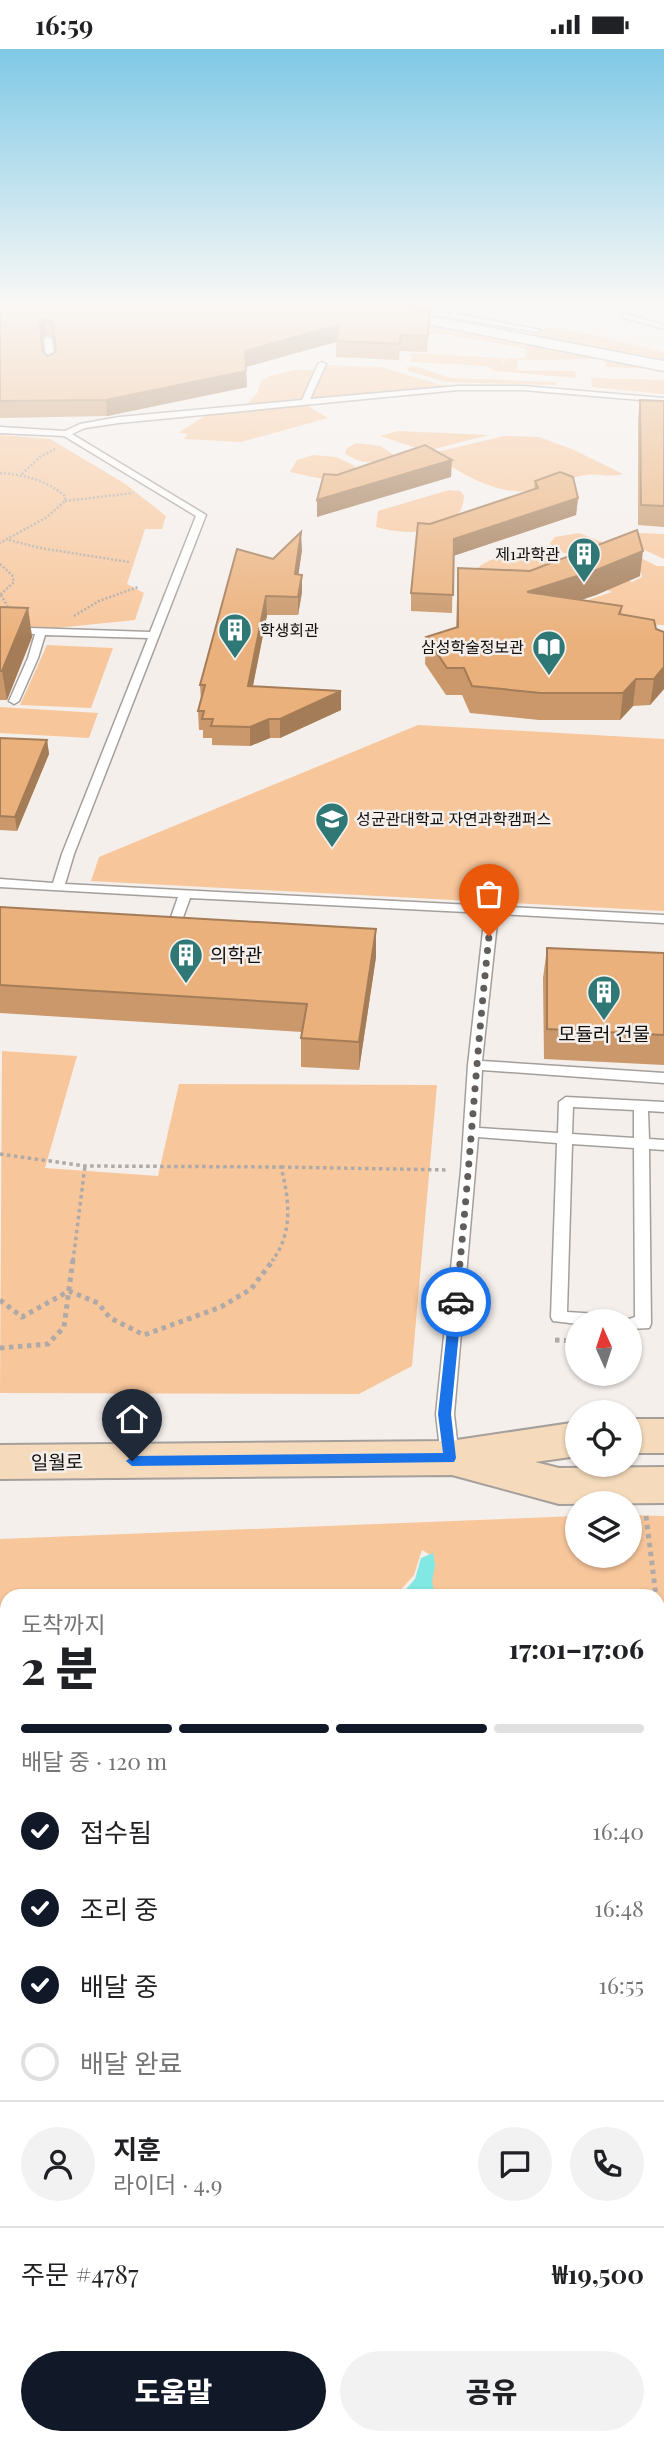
<!DOCTYPE html>
<html lang="ko">
<head>
<meta charset="utf-8">
<style>
	body { margin:0; font-family:"Playfair Display","Noto Sans KR",serif; background:#f2f2f2; color:#202124; height:100vh; display:flex; flex-direction:column; font-size:26px; white-space:nowrap }
	* { box-sizing:border-box; margin:0 }
	p { font-size:23px; color:#757577 }
	.icon { flex:none; width:38px; height:38px; fill:none; stroke:currentColor; stroke-width:2; stroke-linecap:round; stroke-linejoin:round }
	.map { position:relative; flex:1; overflow:hidden }
	.sheet { position:absolute; left:0px; top:1540px; width:665px; height:856px; display:flex; flex-direction:column; background:#fff; border-radius:21px 21px 0 0; box-shadow:0 2px 5px #0004 }
	.sheet>* { flex:none }
	.needle { width:46px; rotate:357deg }
	.controls { position:absolute; left:565px; top:1260px; display:grid; gap:14px }
	.controls a { display:grid; place-items:center; width:77px; height:77px; border-radius:50%; background:#fff; box-shadow:0 2px 5px #0004; font-size:35px }
	.pin { position:absolute; display:grid; place-items:center; width:60px; height:60px; color:#fff; margin:-72px -30px; border-radius:50% 50% 50% 0; rotate:-45deg; box-shadow:0 0 7px #0007 }
	.pin .icon { rotate:45deg }
	.courier { position:absolute; display:grid; place-items:center; width:70px; height:70px; margin:-35px; border:5px solid #1a73e8; border-radius:50%; background:#fff; color:#222; box-shadow:0 2px 9px #0007 }
	.overview em { font-style:normal; font-weight:800 }
	.overview div { display:flex; flex-direction:column-reverse }
	.overview { display:flex; align-items:center; justify-content:space-between; height:119px; padding:0 21px }
	h1 { font-size:46px; font-weight:800; line-height:52px }
	.bar { display:grid; grid-template-columns:repeat(4,1fr); gap:10px 7px; align-content:center; height:84px; padding:0 21px }
	.bar i { height:9px; border-radius:5px; background:#e0e0e0 }
	.bar .active { background:#111827 }
	.bar p { grid-column:span 4 }
	.line { display:flex; align-items:center; gap:18px; padding:0 21px; border-top:2px solid #e0e0e0 }
	.line div { flex:1 }
	.round { display:grid; place-items:center; flex:none; width:74px; height:74px; border-radius:37px; background:#f2f2f2 }
	ol { padding:0 21px; list-style:none }
	li { display:flex; align-items:center; gap:21px; height:77px }
	li p { margin-inline-start:auto }
	li .icon { padding:7px; border-radius:50%; background:#111827; color:#fff; stroke-width:4 }
	li:last-child { color:#757577 }
	li i { width:38px; height:38px; border:4px solid #e0e0e0; border-radius:50% }
	.cta { display:flex; gap:14px; margin-top:auto; padding:14px 21px }
	.cta a { flex:1; height:80px; border-radius:42px; background:#111827; color:#fff; font-size:28px; font-weight:800; line-height:80px; text-align:center }
	.cta a+a { background:#f2f2f2; color:#202124 }
	.status { display:flex; justify-content:space-between; align-items:center; height:49px; padding:0 35px; background:#fff; direction:ltr }
	.status svg { height:19px; fill:currentColor }
	.map>svg:first-child { display:block }
	.green { fill:#f8c69b }
	.water { fill:#81e8e4 }
	.lines { fill:none; stroke-linecap:round; stroke-linejoin:round }
	.lane-casing { stroke:#a49f9b; stroke-width:3 }
	.street-casing { stroke:#a49f9b; stroke-width:3 }
	.secondary-casing { stroke:#a49f9b; stroke-width:4 }
	.path-far3 { stroke:#afaaa7; stroke-width:2.5; stroke-dasharray:2 2; stroke-linecap:butt }
	.path-far2 { stroke:#afaaa7; stroke-width:3.5; stroke-dasharray:3.5 3.5; stroke-linecap:butt }
	.path-far1 { stroke:#afaaa7; stroke-width:5; stroke-dasharray:4.5 4.5; stroke-linecap:butt }
	.path { stroke:#afaaa7; stroke-width:6; stroke-dasharray:5 5; stroke-linecap:butt }
	.lane { fill:#fff; fill-rule:evenodd }
	.street { fill:#fff; fill-rule:evenodd }
	.secondary { fill:#f5dbbc; fill-rule:evenodd }
	.wall { fill:#ca986b; fill-rule:evenodd }
	.shaded-wall { fill:#a47c57 }
	.building { fill:#ebb17c; stroke:#a47c57; stroke-width:2; fill-rule:evenodd }
	.route { fill:#1a73e8 }
	.done { stroke:#615d5b; stroke-width:7; stroke-dasharray:0 12.6 }
	.labels { text-anchor:middle; stroke-width:5; stroke-linejoin:round; paint-order:stroke }
	.far-poi-label { font-size:16px; fill:#110f0e; stroke:#f5efeb; text-anchor:end }
	.poi-label { font-size:19px; fill:#110f0e; stroke:#f5efeb; text-anchor:start }
	.street-label { font-size:19px; fill:#110f0e; stroke:#f5efeb }
</style>
</head>
<body>
<div class="status"><b>16:59</b><svg viewBox="0 0 49 12"><path d="M0 12V9h3v3zM5 12V6h3v6zM10 12V3h3v9zM15 12V0h3v12zM26 1h20v11H26zM47 4h2v5h-2z"/></svg></div>
<div class="map">
<svg width="664" height="2395" viewBox="0 0 664 2395">
	<rect width="100%" height="100%" fill="#f5efeb"/>
	<g class="green">
		<path d="M 416,270 L 659,320 L 606,318 L 604,310 L 517,311 L 517,321 L 575,322 L 576,329 L 495,322 L 486,317 L 410,313 L 411,304 L 504,309 L 501,318 L 506,309 L 526,309 L 526,300 L 449,286 L 341,280 Z"/>
		<path d="M 547,278 L 578,282 L 664,303 L 664,312 L 532,286 Z"/>
		<path d="M 324,316 L 381,318 L 451,339 L 309,352 Z"/>
		<path d="M 414,317 L 451,329 L 557,333 L 556,336 L 446,333 L 408,322 L 406,318 Z"/>
		<path d="M 293,321 L 316,321 L 302,352 L 245,358 L 258,343 L 261,332 L 270,327 Z"/>
		<path d="M 591,329 L 664,331 L 664,345 L 592,338 Z"/>
		<path d="M 304,355 L 328,369 L 241,393 L 184,390 L 188,385 L 178,384 L 208,365 Z"/>
		<path d="M 398,382 L 489,386 L 426,402 L 380,387 Z"/>
		<path d="M 0,386 L 50,390 L 124,434 L 166,467 L 162,480 L 145,480 L 127,535 L 144,544 L 135,571 L 46,580 L 0,578 Z"/>
		<path d="M 504,387 L 539,388 L 574,401 L 623,425 C 610,429 599,424 586,426 C 569,428 551,437 534,441 C 501,448 466,427 439,410 L 437,403 Z"/>
		<path d="M 356,394 L 380,397 L 394,406 C 379,416 360,416 345,404 L 347,399 Z"/>
		<path d="M 313,406 L 336,408 L 355,417 L 353,422 L 323,430 L 290,423 L 297,411 Z"/>
		<path d="M 449,441 L 460,442 L 464,447 C 462,487 407,487 376,478 L 378,462 Z"/>
		<path d="M 579,484 L 602,493 L 600,498 C 583,504 568,510 552,498 L 550,494 L 555,488 Z"/>
		<path d="M 638,484 L 664,485 L 664,510 L 640,499 Z"/>
		<path d="M 533,502 L 546,504 L 566,514 L 547,525 L 474,522 C 487,508 515,504 533,502 Z"/>
		<path d="M 637,507 L 657,517 L 664,517 L 664,576 L 539,572 L 538,567 L 612,543 L 603,539 L 624,529 L 632,533 L 642,528 Z"/>
		<path d="M 47,596 L 113,599 L 91,659 L 20,656 Z"/>
		<path d="M 0,658 L 98,664 L 89,689 L 0,684 Z"/>
		<path d="M 418,676 L 664,690 L 664,862 L 91,832 L 99,808 Z"/>
		<path d="M 2,1002 L 77,1007 L 45,1119 L 158,1127 L 179,1035 L 437,1036 L 412,1317 L 359,1345 L 0,1344 Z"/>
		<path d="M 630,1466 L 664,1467 L 664,2339 L 658,2282 L 658,1547 L 430,1547 L 434,1508 L 422,1501 L 414,1526 L 395,1547 L 7,1547 L 7,1875 L 0,1889 L 0,1490 L 577,1467 L 578,1507 L 630,1507 Z"/>
	</g>
	<g class="water">
		<path d="M 433,1504 L 435,1516 L 432,1533 L 435,1547 L 400,1547 L 415,1530 L 421,1509 Z"/>
		<path d="M 7,1951 L 7,2389 L 584,2389 L 584,2395 L 0,2395 L 0,1958 Z"/>
	</g>
	<g class="lines">
		<g class="lane-casing">
			<g id="lane">
				<path d="M 458,256 L 467,256 L 457,263 L 458,265 L 540,281 L 536,283 L 453,269 L 449,263 Z"/>
				<path d="M 624,264 L 664,276 L 664,280 L 621,268 Z"/>
				<path d="M 48,288 L 52,290 L 55,319 L 51,321 L 47,319 L 44,290 Z"/>
				<path d="M 322,313 L 326,315 L 310,350 L 458,337 L 523,337 L 664,349 L 664,353 L 523,341 L 458,341 L 119,374 L 85,379 L 72,385 L 206,466 L 74,805 L 65,835 L 664,866 L 664,874 L 498,865 L 482,1012 L 664,1024 L 664,1034 L 482,1021 L 479,1079 L 558,1084 L 559,1053 L 566,1048 L 664,1053 L 664,1063 L 648,1062 L 649,1090 L 664,1091 L 664,1101 L 649,1100 L 651,1275 L 649,1279 L 630,1280 L 630,1272 L 578,1272 L 578,1275 L 553,1272 L 551,1268 L 557,1094 L 478,1088 L 454,1365 L 459,1409 L 456,1414 L 450,1416 L 444,1414 L 441,1409 L 436,1365 L 461,1122 L 468,1016 L 485,864 L 190,849 L 181,874 L 175,878 L 169,874 L 178,848 L 0,838 L 0,830 L 53,834 L 62,805 L 148,589 L 45,586 L 38,609 L 19,652 L 14,655 L 9,652 L 28,609 L 35,585 L 0,584 L 0,578 L 150,583 L 196,467 L 64,387 L 0,384 L 0,378 L 65,382 L 80,375 L 119,368 L 302,351 L 318,315 ZM 573,1058 L 634,1061 L 634,1089 L 572,1085 ZM 572,1095 L 634,1099 L 635,1268 L 623,1272 L 615,1266 L 567,1263 Z"/>
			</g>
		</g>
		<g class="street-casing">
			<path id="street" d="M 323,256 L 361,256 L 413,264 L 664,312 L 664,322 L 413,272 L 330,260 Z"/>
		</g>
		<g class="secondary-casing">
			<g id="secondary">
				<rect x="630" y="1370" width="34" height="34"/>
				<path d="M 578,1373 L 578,1407 L 535,1413 L 559,1419 L 664,1418 L 664,1454 L 559,1455 L 452,1426 L 0,1430 L 0,1396 L 450,1392 Z"/>
			</g>
		</g>
		<g class="path-far3">
			<path d="M 0,424 C 25,426 46,431 65,447 L 65,452 L 47,468 L 0,494"/>
			<path d="M 22,425 L 40,408 L 55,400"/>
			<path d="M 65,452 L 133,444"/>
			<path d="M 9,491 L 40,499 L 129,513"/>
			<path d="M 0,515 L 12,526 L 14,533 L 0,546"/>
			<path d="M 1,546 L 10,562"/>
			<path d="M 74,567 L 99,552 L 138,538"/>
		</g>
		<g class="path-far2">
			<path d="M 0,1105 L 85,1117 L 281,1118 C 289,1150 294,1183 272,1212"/>
			<path d="M 281,1118 L 449,1121"/>
			<path d="M 73,1212 L 85,1117"/>
		</g>
		<g class="path-far1">
			<path d="M 0,1251 L 22,1268 L 69,1242 L 98,1254 L 110,1269 L 144,1286 L 221,1258 L 251,1240 L 274,1210"/>
			<path d="M 555,1291 L 578,1292"/>
			<path d="M 0,1299 L 48,1295 L 64,1278 L 73,1210"/>
			<path d="M 646,1467 L 656,1547"/>
			<path d="M 658,1556 L 664,1587"/>
		</g>
		<g class="path">
			<path d="M 0,1913 L 7,1903"/>
			<path d="M 616,2389 L 617,2395"/>
		</g>
		<use href="#lane" class="lane"/>
		<use href="#street" class="street"/>
		<use href="#secondary" class="secondary"/>
	</g>
	<g class="wall">
		<path d="M 0,256 L 431,256 L 427,303 L 400,302 L 399,311 L 336,308 L 336,293 L 246,318 L 247,338 L 107,367 L 0,369 ZM 47,286 L 55,290 L 56,303 L 48,307 L 43,303 L 41,290 Z"/>
		<path d="M 640,351 L 664,352 L 664,478 L 638,476 L 638,370 Z"/>
		<path d="M 535,432 L 578,449 L 576,466 L 453,507 L 452,564 L 411,562 L 411,544 L 430,475 L 534,440 Z"/>
		<path d="M 302,501 L 298,525 L 302,526 L 302,543 L 298,566 L 267,566 L 253,637 L 341,661 L 280,689 L 270,689 L 250,697 L 212,696 L 212,689 L 203,689 L 203,681 L 199,681 L 198,662 L 201,651 L 200,636 L 273,510 Z"/>
		<path d="M 458,519 L 640,527 L 596,546 L 581,551 L 622,557 L 621,565 L 656,580 L 664,583 L 664,640 L 650,656 L 633,657 L 620,671 L 539,671 L 470,664 L 462,646 L 446,646 L 425,615 L 426,588 L 456,579 Z"/>
		<path d="M 0,558 L 28,559 L 32,588 L 7,651 L 0,651 Z"/>
		<path d="M 0,689 L 47,691 L 49,705 L 17,782 L 0,781 Z"/>
		<path d="M 0,858 L 376,880 L 376,908 L 359,1021 L 301,1018 L 301,989 L 302,983 L 0,964 Z"/>
		<path d="M 547,899 L 664,904 L 664,1016 L 544,1010 L 543,929 Z"/>
	</g>
	<g class="shaded-wall">
		<path d="M 45,270 L 47,286 L 41,290 L 40,275 Z"/>
		<path d="M 339,276 L 339,292 L 246,318 L 245,302 Z"/>
		<path d="M 246,322 L 247,338 L 107,367 L 106,351 Z"/>
		<path d="M 452,411 L 451,428 L 317,468 L 317,451 Z"/>
		<path d="M 578,449 L 576,466 L 453,507 L 454,490 Z"/>
		<path d="M 301,483 L 302,501 L 296,543 L 295,525 Z"/>
		<path d="M 643,502 L 640,527 L 596,546 L 525,569 L 527,543 Z"/>
		<path d="M 302,526 L 302,543 L 298,566 L 298,548 Z"/>
		<path d="M 266,547 L 267,566 L 249,656 L 248,637 Z"/>
		<path d="M 28,559 L 32,588 L 7,651 L 2,622 Z"/>
		<path d="M 664,618 L 664,640 L 650,656 L 654,630 Z"/>
		<path d="M 636,630 L 633,657 L 620,671 L 623,644 Z"/>
		<path d="M 341,642 L 341,661 L 280,689 L 280,670 Z"/>
		<path d="M 269,670 L 270,689 L 250,697 L 250,678 Z"/>
		<path d="M 47,691 L 49,705 L 17,782 L 15,768 Z"/>
		<path d="M 376,880 L 376,908 L 359,1021 L 359,993 Z"/>
	</g>
	<g class="building">
		<path d="M 0,256 L 388,256 L 430,263 L 428,287 L 401,286 L 399,295 L 336,292 L 339,276 L 245,302 L 246,322 L 106,351 L 0,352 ZM 45,270 L 53,274 L 56,303 L 48,307 L 43,303 L 40,275 Z"/>
		<path d="M 640,351 L 664,352 L 664,457 L 641,456 Z"/>
		<path d="M 425,396 L 452,411 L 317,451 L 324,425 L 337,426 Z"/>
		<path d="M 560,423 L 573,428 L 578,449 L 454,490 L 453,546 L 411,544 L 418,474 L 430,475 L 538,439 L 535,432 Z"/>
		<path d="M 637,481 L 643,502 L 599,520 L 527,543 L 622,557 L 619,565 L 654,571 L 656,580 L 664,583 L 664,618 L 654,630 L 636,630 L 623,644 L 541,644 L 472,637 L 464,619 L 447,619 L 426,588 L 458,578 L 458,519 L 530,522 Z"/>
		<path d="M 301,483 L 295,525 L 302,526 L 298,548 L 266,547 L 248,637 L 341,642 L 280,670 L 269,670 L 250,678 L 211,677 L 213,670 L 202,670 L 204,662 L 198,662 L 205,636 L 200,636 L 237,500 L 273,510 Z"/>
		<path d="M 0,558 L 28,559 L 2,622 L 0,622 Z"/>
		<path d="M 0,689 L 47,691 L 15,768 L 0,767 Z"/>
		<path d="M 0,858 L 376,880 L 359,993 L 301,989 L 307,955 L 0,936 Z"/>
		<path d="M 547,899 L 664,904 L 664,986 L 547,980 Z"/>
	</g>
	<linearGradient id="sky" x2="0" y2="1"><stop stop-color="#7fc9e6"/><stop offset="0.43" stop-color="#faf8f6"/><stop offset="1" stop-color="#faf8f6" stop-opacity="0"/></linearGradient>
	<rect width="664" height="592" fill="url(#sky)"/>
	<path class="route" d="M 456,1248 L 462,1253 L 451,1365 L 456,1409 L 454,1413 L 132,1417 L 126,1412 L 132,1407 L 443,1404 L 438,1365 L 450,1253 Z"/>
	<g class="lines">
		<path class="done" d="M 456,1253 C 469,1131 476,1009 489,887"/>
	</g>
	<defs>
		<g id="building-pin" transform="scale(1.75)"><path d="M0 17L-7.5 6A9.5 9.5 0 1 1 7.5 6Z" fill="#2f7875" stroke="#f5efeb"/><path d="M-4-6H4V6H1V3H-1V6H-4ZM-2.5-4.3h1.7v1.8h-1.7ZM.8-4.3h1.7v1.8H.8ZM-2.5-1h1.7V.8h-1.7ZM.8-1h1.7V.8H.8Z" fill="#fff"/></g>
		<g id="library-pin" transform="scale(1.75)"><path d="M0 17L-7.5 6A9.5 9.5 0 1 1 7.5 6Z" fill="#2f7875" stroke="#f5efeb"/><path d="M-6-4Q-3-5.5-.7-3.5V5Q-3 3-6 4ZM6-4Q3-5.5 .7-3.5V5Q3 3 6 4Z" fill="#fff"/></g>
		<g id="university-pin" transform="scale(1.75)"><path d="M0 17L-7.5 6A9.5 9.5 0 1 1 7.5 6Z" fill="#2f7875" stroke="#f5efeb"/><path d="M0-5L7-2L0 1L-7-2ZM-4 1L0 2.5L4 1V4Q0 6-4 4Z" fill="#fff"/></g>
	</defs>
	<g fill-rule="evenodd">
		<use href="#building-pin" x="584" y="505"/>
		<use href="#building-pin" x="235" y="581"/>
		<use href="#library-pin" x="549" y="598"/>
		<use href="#university-pin" x="332" y="770"/>
		<use href="#building-pin" x="186" y="906"/>
		<use href="#building-pin" x="604" y="943"/>
	</g>
	<g class="labels">
		<g class="far-poi-label">
			<text x="560" y="511">제1과학관</text>
			<text x="260" y="587" text-anchor="start">학생회관</text>
			<text x="524" y="604">삼성학술정보관</text>
			<text x="356" y="776" text-anchor="start">성균관대학교 자연과학캠퍼스</text>
		</g>
		<g class="poi-label">
			<text x="210" y="913">의학관</text>
			<text x="604" y="992" text-anchor="middle">모듈러 건물</text>
		</g>
		<g class="street-label">
			<text transform="translate(57 1413) rotate(-1)" y="7">일월로</text>
		</g>
	</g>
</svg>
<div class="controls">
<a><svg class="needle" viewBox="-14 -14 28 28"><path d="M0-13l5 13h-10z" fill="#e53935"/><path d="M0 13l5-13h-10z" fill="#757577"/></svg></a>
<a><svg class="icon" aria-label="locate" viewBox="0 0 24 24"><circle cx="12" cy="12" r="6"/><path d="M12 2v4M12 18v4M2 12h4M18 12h4"/></svg></a>
<a><svg class="icon" aria-label="layers" viewBox="0 0 24 24"><path d="M12 4l9 5-9 5-9-5zM3 14l9 5 9-5"/></svg></a>
</div>
<div class="pin" style="left:489px;top:887px;background:#ea580c"><svg class="icon" aria-label="bag" viewBox="0 0 24 24"><path d="M5 8h14l-1 12H6zM9 8a3 3 0 0 1 6 0"/></svg></div>
<div class="pin" style="left:132px;top:1412px;background:#1f2937"><svg class="icon" aria-label="home" viewBox="0 0 24 24"><path d="M3 11l9-7 9 7M6 9v11h12V9"/></svg></div>
<div class="courier" style="left:456px;top:1253px"><svg class="icon" aria-label="car" viewBox="0 0 24 24"><path d="M5 17H2v-5l4-1 3-4h7l3 4 3 1v5h-3M9 17h6M6 11h13"/><circle cx="7" cy="17" r="2"/><circle cx="17" cy="17" r="2"/></svg></div>
<section class="sheet">
<div class="overview"><div><h1>2 분</h1><p>도착까지</p></div><em>17:01–17:06</em></div>
<div class="bar"><i class="active"></i><i class="active"></i><i class="active"></i><i></i><p>배달 중 · 120 m</p></div>
<ol>
<li><svg class="icon" aria-label="check" viewBox="0 0 24 24"><path d="M5 12l5 5 9-10"/></svg>접수됨<p>16:40</p></li>
<li><svg class="icon" aria-label="check" viewBox="0 0 24 24"><path d="M5 12l5 5 9-10"/></svg>조리 중<p>16:48</p></li>
<li><svg class="icon" aria-label="check" viewBox="0 0 24 24"><path d="M5 12l5 5 9-10"/></svg>배달 중<p>16:55</p></li>
<li><i></i>배달 완료</li>
</ol>
<div class="line" style="height:126px"><a class="round"><svg class="icon" aria-label="person" viewBox="0 0 24 24"><circle cx="12" cy="8" r="4"/><path d="M4 21q1-7 8-7t8 7"/></svg></a><div><b>지훈</b><p>라이더 · 4.9</p></div><a class="round"><svg class="icon" aria-label="chat" viewBox="0 0 24 24"><path d="M4 5h16v11H9l-5 4z"/></svg></a><a class="round"><svg class="icon" aria-label="phone" viewBox="0 0 24 24"><path d="M5 4h4l2 5-3 2q2 4 5 5l2-3 5 2v4C11 20 4 13 5 4z"/></svg></a></div>
<div class="line" style="height:91px"><div>주문 #4787</div><b>₩19,500</b></div>
<div class="cta"><a>도움말</a><a>공유</a></div>
</section>
</div>
</body>
</html>
